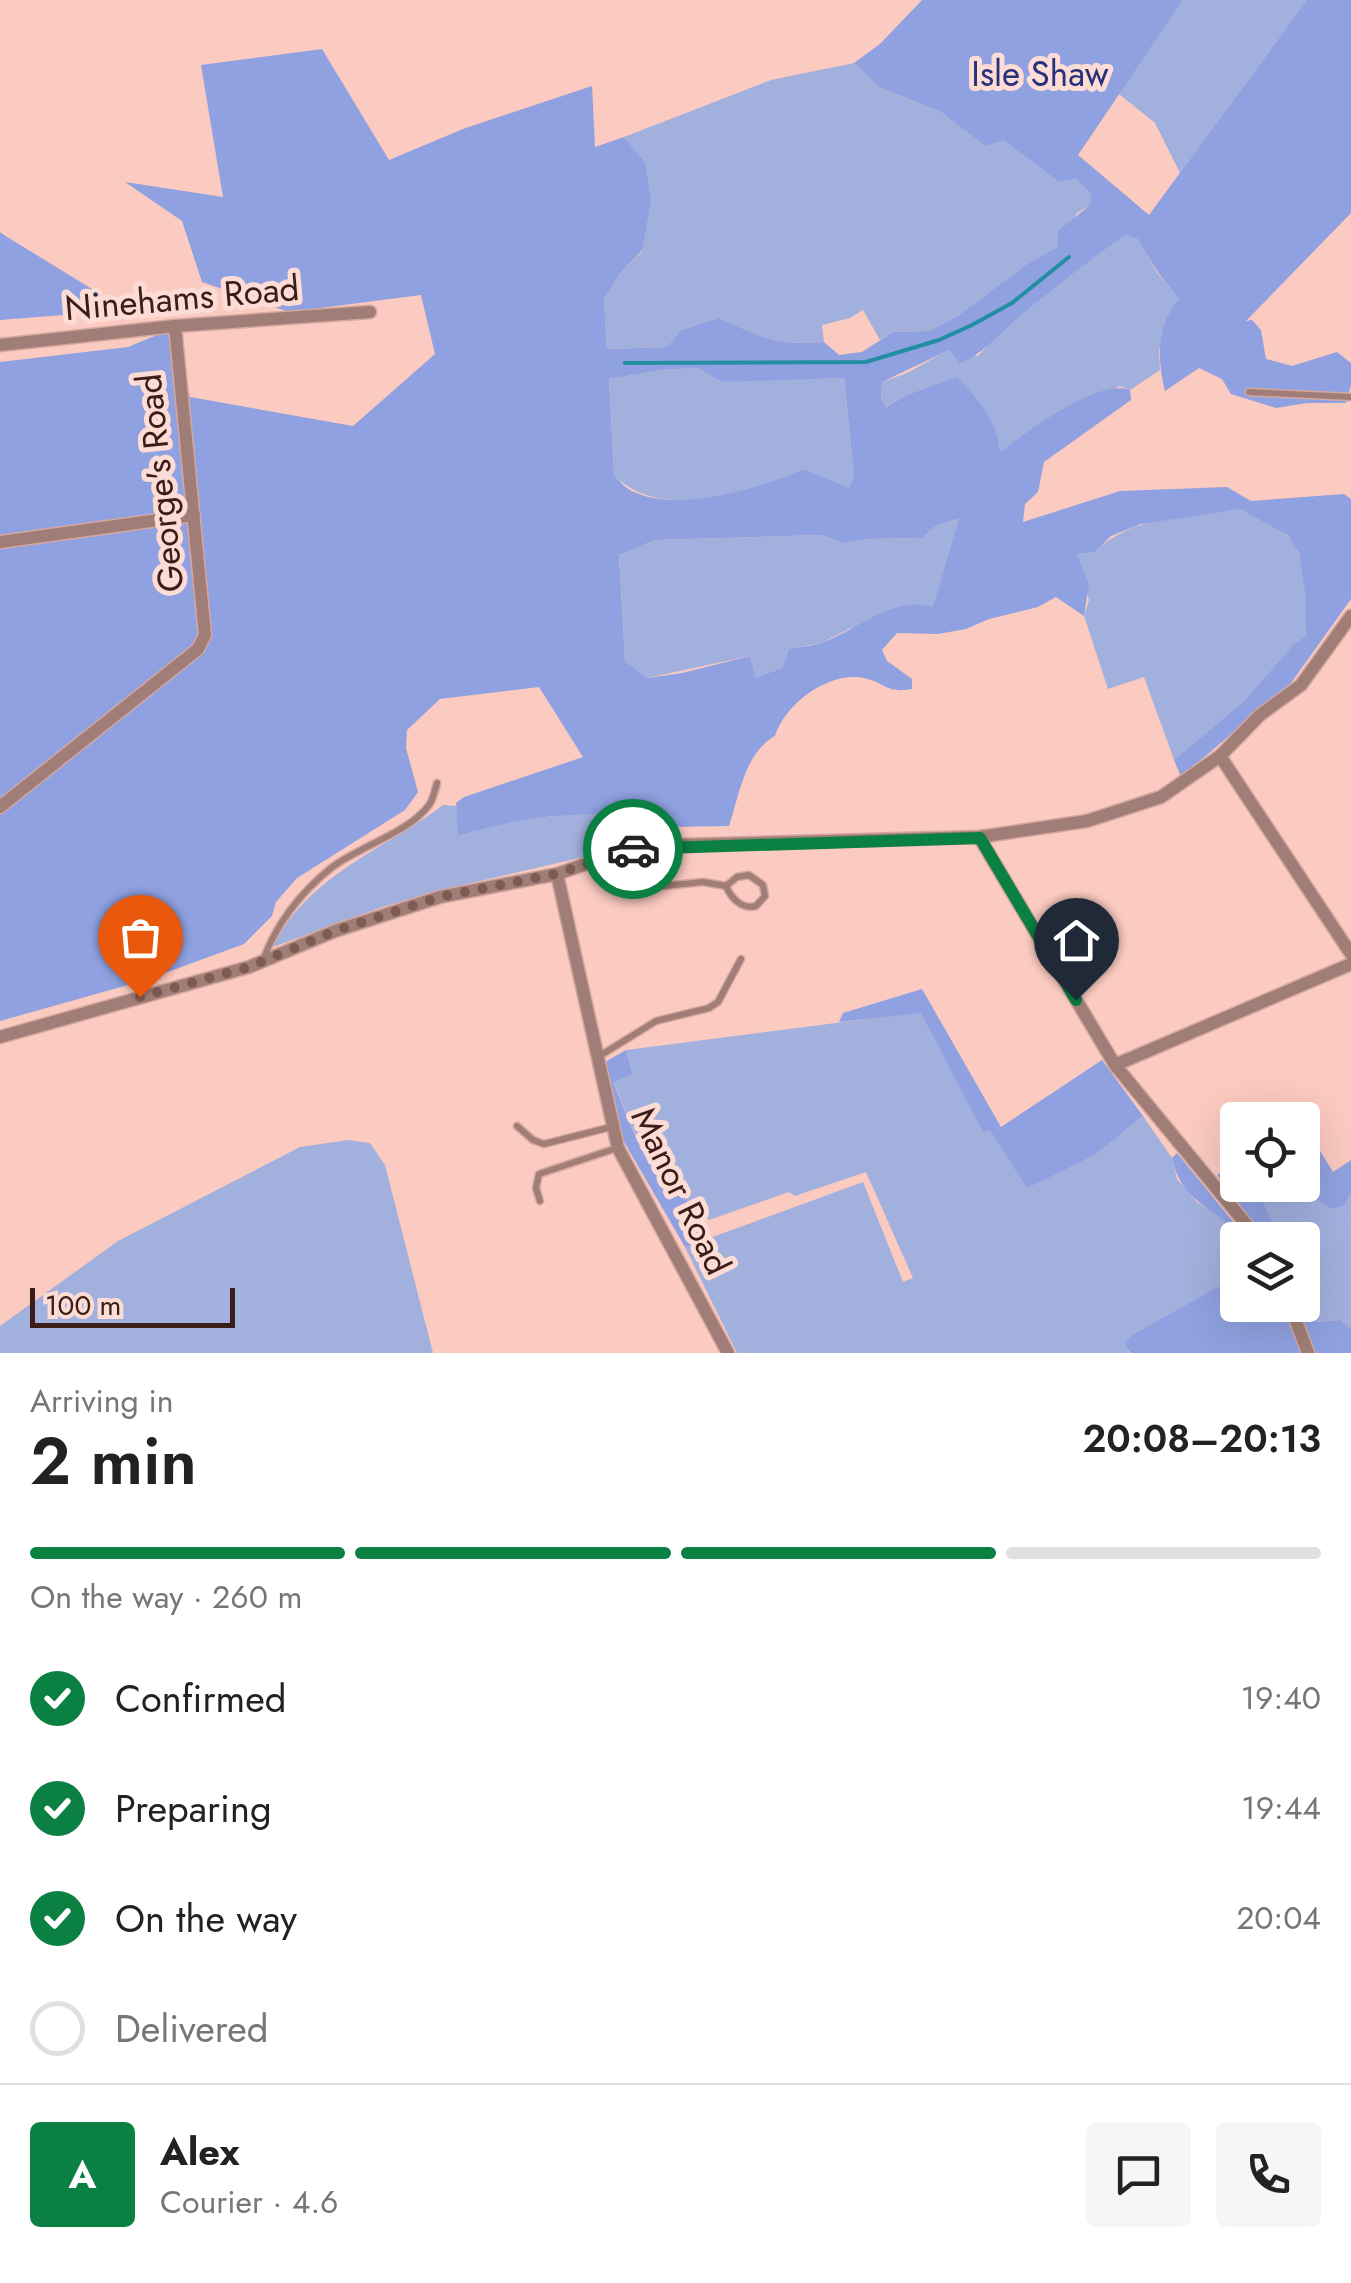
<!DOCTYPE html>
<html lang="en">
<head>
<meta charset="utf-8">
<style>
	body { margin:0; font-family:Jost,sans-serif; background:#f6f6f6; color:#222; height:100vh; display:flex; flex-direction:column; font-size:38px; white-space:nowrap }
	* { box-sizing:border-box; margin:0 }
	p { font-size:32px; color:#767676 }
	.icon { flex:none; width:55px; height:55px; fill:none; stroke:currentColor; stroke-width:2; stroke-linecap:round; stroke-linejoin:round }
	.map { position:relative; height:1353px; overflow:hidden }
	.side { display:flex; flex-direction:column; background:#fff; flex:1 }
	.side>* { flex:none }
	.buttons { position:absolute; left:1220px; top:1102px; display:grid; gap:20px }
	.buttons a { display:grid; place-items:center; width:100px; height:100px; border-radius:10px; background:#fff; box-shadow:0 10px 40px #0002; font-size:50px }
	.scale { position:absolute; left:30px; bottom:25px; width:205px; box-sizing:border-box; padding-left:10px; border:5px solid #3b1d18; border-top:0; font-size:28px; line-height:35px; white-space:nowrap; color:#3b1d18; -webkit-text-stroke:8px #fddcd5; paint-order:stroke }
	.pin { position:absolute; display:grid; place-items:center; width:85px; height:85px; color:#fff; margin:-102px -42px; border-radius:50% 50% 50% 0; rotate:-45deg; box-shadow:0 0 10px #0007 }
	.pin .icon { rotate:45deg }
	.courier { position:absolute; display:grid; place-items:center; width:100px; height:100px; margin:-50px; border:8px solid #0b8043; border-radius:50%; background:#fff; color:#222; box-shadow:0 2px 12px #0007 }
	.overview em { font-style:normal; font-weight:600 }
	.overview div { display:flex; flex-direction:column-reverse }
	.overview { display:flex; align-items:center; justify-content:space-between; height:170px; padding:0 30px }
	h1 { font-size:65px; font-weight:600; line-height:75px }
	.bar { display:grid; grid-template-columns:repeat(4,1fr); gap:15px 10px; align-content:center; height:120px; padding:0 30px }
	.bar i { height:12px; border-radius:8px; background:#e0e0e0 }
	.bar .active { background:#0b8043 }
	.bar p { grid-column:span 4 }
	.line { display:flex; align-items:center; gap:25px; padding:0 30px; border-top:2px solid #e0e0e0 }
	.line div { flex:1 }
	.round { display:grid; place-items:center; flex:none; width:105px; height:105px; border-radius:10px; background:#f6f6f6 }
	ol { padding:0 30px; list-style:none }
	li { display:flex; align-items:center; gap:30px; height:110px }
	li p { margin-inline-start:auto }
	li .icon { padding:10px; border-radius:50%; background:#0b8043; color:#fff; stroke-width:4 }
	li:last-child { color:#767676 }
	li i { width:55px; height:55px; border:5px solid #e0e0e0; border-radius:50% }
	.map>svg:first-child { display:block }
	.green { fill:#a2b0dd }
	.forest { fill:#8fa1e0; fill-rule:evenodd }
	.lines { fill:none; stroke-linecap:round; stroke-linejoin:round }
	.stream { stroke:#238ea1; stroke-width:4 }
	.lane-casing { stroke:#d5a79e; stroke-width:9 }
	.street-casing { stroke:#d5a79e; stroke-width:15 }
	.lane { stroke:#a07e77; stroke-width:6 }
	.street { stroke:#a07e77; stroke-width:12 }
	.done { stroke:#7e5a53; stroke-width:10; stroke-dasharray:0 18 }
	.route { stroke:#0b8043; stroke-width:12 }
	.labels { text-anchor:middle; stroke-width:10; stroke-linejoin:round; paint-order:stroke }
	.park-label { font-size:35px; fill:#27327c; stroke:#fddcd5 }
	.street-label { font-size:35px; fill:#3b1d18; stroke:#fddcd5 }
</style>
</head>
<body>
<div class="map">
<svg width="1351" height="1353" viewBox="0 0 1351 1353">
	<rect width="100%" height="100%" fill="#fbcac0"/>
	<g class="green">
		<path d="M 1183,0 L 1307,0 L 1180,173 L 1155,123 L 1119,94 Z"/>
		<path d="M 854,63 L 877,86 L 941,112 L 985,146 L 1004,139 L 1059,182 L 1077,177 L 1091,195 L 1090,205 L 1077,213 L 1059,247 L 1027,264 L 956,317 L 929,331 L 893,332 L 880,340 L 863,310 L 850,318 L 822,325 L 824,342 C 777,346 761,337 719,318 L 681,330 L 667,347 L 607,349 L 604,299 L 619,275 L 642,251 L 645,162 L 624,137 L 771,80 Z"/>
		<path d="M 1126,235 L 1137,237 L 1158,274 L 1181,299 L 1159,350 L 1160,370 L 1130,390 L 1120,386 L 1030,431 L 1000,452 L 905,396 L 885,407 L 881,399 L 882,382 L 907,373 L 950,349 L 978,356 C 1020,309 1074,271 1126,235 Z"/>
		<path d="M 698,368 L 722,381 L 844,378 L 854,476 L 849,489 L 804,469 C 750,492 660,523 614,475 L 609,379 L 661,370 Z"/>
		<path d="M 1240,509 C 1255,518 1276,523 1288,536 C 1310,560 1305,606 1306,636 L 1294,644 L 1244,701 L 1174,760 L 1144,677 L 1108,689 L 1084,616 L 1089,600 L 1076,554 L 1095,552 C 1131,515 1191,516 1240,509 Z"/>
		<path d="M 960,519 L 933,608 L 849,629 L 821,643 L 789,649 L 782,668 L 754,679 L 750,656 L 647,678 L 625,661 L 619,555 L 655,540 L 820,535 L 845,543 L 868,539 L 922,538 L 937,525 Z"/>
		<path d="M 443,805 L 456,806 L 459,836 L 506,821 L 604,811 L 610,828 L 603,847 L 588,856 L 463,885 L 382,907 L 273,947 C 308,875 382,851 443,805 Z"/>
		<path d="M 921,1012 L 983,1131 L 990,1129 L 1027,1187 L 1095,1155 L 1143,1116 L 1172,1158 L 1177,1179 L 1197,1202 L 1229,1221 L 1241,1240 L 1238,1240 L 1237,1271 L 1230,1280 L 1125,1343 L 1129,1353 L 737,1353 L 685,1247 L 863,1182 L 903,1282 L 913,1278 L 866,1172 L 795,1196 L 789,1192 L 709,1220 L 668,1186 L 649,1151 L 652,1147 L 642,1151 L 613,1081 L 631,1074 L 626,1050 Z"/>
		<path d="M 348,1140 L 370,1143 L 385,1165 L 433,1353 L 0,1353 L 0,1326 L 118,1241 L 300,1147 Z"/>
		<path d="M 1256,1185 L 1298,1185 L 1312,1196 L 1344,1205 L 1351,1193 L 1351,1329 L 1341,1320 L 1316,1322 L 1303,1289 L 1302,1240 L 1280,1240 Z"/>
	</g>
	<g class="forest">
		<path d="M 922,0 L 1183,0 L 1078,155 L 1149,215 L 1307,0 L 1351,0 L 1351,213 L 1246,321 L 1252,320 L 1261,330 L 1266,359 L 1292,366 L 1337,352 L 1351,363 L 1351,385 L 1346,403 L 1307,403 L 1276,408 L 1231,394 L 1222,379 L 1199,368 L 1165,391 C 1157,360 1156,323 1180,299 L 1159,274 L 1137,238 L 1126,235 C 1089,260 1055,287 1021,315 C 1001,332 984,354 960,363 L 949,350 L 882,382 L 881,399 L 886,407 L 905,396 L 957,377 C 979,400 997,420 1000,452 C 1027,432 1098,378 1130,390 L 1131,400 L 1044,462 L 1038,492 L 1025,504 L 1023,522 L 1120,491 L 1227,487 L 1251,501 L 1344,494 L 1351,499 L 1351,599 L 1291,683 L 1181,777 L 1174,760 L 1244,701 L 1294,644 L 1306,636 L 1305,591 L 1299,553 L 1288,535 L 1240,509 L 1141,524 L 1111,536 L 1095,552 L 1077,554 L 1089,584 L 1084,616 L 1056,597 L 1038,607 L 989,619 L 966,629 L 938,634 L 897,633 L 882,650 L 887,661 L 912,679 L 912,689 C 888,693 889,686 868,679 C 832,668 785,703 775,736 C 745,752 739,796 729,826 L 610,828 L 604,814 C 551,814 508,820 458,836 L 456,803 L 464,797 L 583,757 L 539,687 L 440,699 L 407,730 L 406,748 L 418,792 L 405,810 L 297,878 L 276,902 L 272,916 L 244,944 L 146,980 L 0,1021 L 0,362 L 128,347 L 176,327 L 190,397 L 353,426 L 435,354 L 421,295 L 289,312 L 202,282 L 182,221 L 125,182 L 223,197 L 201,65 L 322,49 L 389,160 L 463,129 L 592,86 L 595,147 L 624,137 L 645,162 L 651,201 L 642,250 L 619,275 L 604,299 L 607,349 L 667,347 L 681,330 L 719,318 C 761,337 777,346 824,342 L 839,355 L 862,352 L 893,332 L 929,331 L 956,317 L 1027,264 L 1058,247 L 1058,231 L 1090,205 L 1091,195 L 1077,178 L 1059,182 L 1004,140 L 985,146 L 941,112 L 877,86 L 854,63 L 880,44 ZM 698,368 L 722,382 L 844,378 L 854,476 L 849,488 L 804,469 C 759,488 678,514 632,491 C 625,488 620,481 614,475 L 609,379 L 661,370 ZM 959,519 L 933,607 C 893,595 857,631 821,643 C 810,646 799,647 789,649 L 782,668 L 755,678 L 750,656 L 682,673 L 647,678 L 625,661 L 619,555 L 655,540 L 820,535 L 845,543 L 868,539 L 922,538 L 937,525 Z"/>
		<path d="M 0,232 L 4,235 L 126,310 L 0,320 Z"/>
		<path d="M 922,989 L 1001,1127 L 1102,1060 L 1143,1116 L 1095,1155 L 1027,1188 L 990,1130 L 983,1132 L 921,1013 L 839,1022 L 843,1013 Z"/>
		<path d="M 626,1050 L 632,1074 L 613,1082 L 641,1150 L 649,1151 L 668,1186 L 701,1213 L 699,1242 L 685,1247 L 623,1140 L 605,1062 Z"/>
		<path d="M 1303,1123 L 1333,1172 L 1351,1160 L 1351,1193 L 1344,1205 L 1331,1209 L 1298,1185 L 1302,1185 Z"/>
		<path d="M 1177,1153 L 1248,1240 L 1241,1240 C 1217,1203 1183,1208 1172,1158 Z"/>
		<path d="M 1237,1162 L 1238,1185 L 1256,1185 L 1280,1240 L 1267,1240 L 1217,1175 Z"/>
		<path d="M 1237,1271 L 1238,1305 L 1302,1305 L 1303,1289 L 1316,1322 L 1341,1320 L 1351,1329 L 1351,1353 L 1130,1353 L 1124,1343 L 1133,1335 L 1230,1280 Z"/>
	</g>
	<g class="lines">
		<path class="stream" d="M 625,363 L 866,362 L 939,340 L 972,325 L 1012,303 L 1069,257"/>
		<g class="lane-casing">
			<g id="lane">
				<path d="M 1249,392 L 1351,397"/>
				<path d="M 644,849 L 649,875 L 664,886 L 703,882 L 726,886 L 737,877 L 749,875 L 763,885 L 765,896 L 756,906 C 742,910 731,898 726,886"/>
				<path d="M 263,960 C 277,923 300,893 331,868 C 358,847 410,832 429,805 C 433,800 435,790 437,783"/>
				<path d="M 598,1057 L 656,1021 L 709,1008 L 718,1002 L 741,959"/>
				<path d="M 517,1126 L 533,1140 L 544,1144 L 611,1127"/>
				<path d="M 540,1201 L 536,1188 L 539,1174 L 617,1148"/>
			</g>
		</g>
		<g class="street-casing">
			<g id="street">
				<path d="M 0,345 L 175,326 L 370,312"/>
				<path d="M 0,542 L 194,515"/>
				<path d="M 1220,756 L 1351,954"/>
				<path d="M 0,807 L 198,649 L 205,635 L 175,326"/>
				<path d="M 979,837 L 1115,1065 L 1259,1240"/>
				<path d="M 557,874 L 618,1148 L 728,1353"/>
				<path d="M 0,1037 L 249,967 L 335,931 L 440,897 L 557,874 L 626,850 L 679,845 L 979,837 L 1087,821 L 1161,797 L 1220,756 L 1260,715 L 1301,685 L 1351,616"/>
				<path d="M 1115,1065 L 1351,964"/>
				<path d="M 1290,1305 L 1308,1353"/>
			</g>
		</g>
		<use href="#lane" class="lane"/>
		<use href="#street" class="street"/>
	</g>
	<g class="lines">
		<path class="done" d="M 140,997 L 249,967 L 335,931 L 440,897 L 556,874 L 633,849"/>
		<path class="route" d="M 633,849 L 980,838 L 1076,1000"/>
	</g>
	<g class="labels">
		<g class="park-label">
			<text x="1040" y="86">Isle Shaw</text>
		</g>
		<g class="street-label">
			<text transform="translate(182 298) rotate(-5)" y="12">Ninehams Road</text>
			<text transform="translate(160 483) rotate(-96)" y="12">George's Road</text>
			<text transform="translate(681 1191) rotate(64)" y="12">Manor Road</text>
		</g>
	</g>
</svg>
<div class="buttons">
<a><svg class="icon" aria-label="locate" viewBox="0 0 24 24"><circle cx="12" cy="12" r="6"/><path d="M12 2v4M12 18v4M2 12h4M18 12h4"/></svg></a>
<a><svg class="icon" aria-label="layers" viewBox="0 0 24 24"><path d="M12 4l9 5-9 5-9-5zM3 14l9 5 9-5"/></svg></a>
</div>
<div class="scale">100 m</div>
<div class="pin" style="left:140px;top:997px;background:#ea580c"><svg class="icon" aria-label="bag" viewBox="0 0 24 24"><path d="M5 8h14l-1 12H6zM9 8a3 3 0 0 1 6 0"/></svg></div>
<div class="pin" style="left:1076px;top:1000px;background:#1f2937"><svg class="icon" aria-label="home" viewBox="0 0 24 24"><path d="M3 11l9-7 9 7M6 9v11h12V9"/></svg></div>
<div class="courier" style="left:633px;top:849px"><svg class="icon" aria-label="car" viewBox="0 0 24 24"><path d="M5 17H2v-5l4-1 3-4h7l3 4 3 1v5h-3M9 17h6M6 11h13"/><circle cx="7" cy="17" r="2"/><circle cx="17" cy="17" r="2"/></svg></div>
</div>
<section class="side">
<div class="overview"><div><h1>2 min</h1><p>Arriving in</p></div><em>20:08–20:13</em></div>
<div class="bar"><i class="active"></i><i class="active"></i><i class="active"></i><i></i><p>On the way · 260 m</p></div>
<ol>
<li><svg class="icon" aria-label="check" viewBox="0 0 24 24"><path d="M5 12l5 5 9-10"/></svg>Confirmed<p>19:40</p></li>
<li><svg class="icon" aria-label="check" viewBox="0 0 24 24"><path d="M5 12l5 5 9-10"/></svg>Preparing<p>19:44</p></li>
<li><svg class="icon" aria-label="check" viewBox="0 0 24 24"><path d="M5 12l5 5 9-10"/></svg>On the way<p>20:04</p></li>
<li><i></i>Delivered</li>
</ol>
<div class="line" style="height:180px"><b class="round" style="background:#0b8043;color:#fff">A</b><div><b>Alex</b><p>Courier · 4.6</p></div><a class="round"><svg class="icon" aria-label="chat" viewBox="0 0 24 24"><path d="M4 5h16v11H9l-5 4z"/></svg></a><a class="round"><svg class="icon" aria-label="phone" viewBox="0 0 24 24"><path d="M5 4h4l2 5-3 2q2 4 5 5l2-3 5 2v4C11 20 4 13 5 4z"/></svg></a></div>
</section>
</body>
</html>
